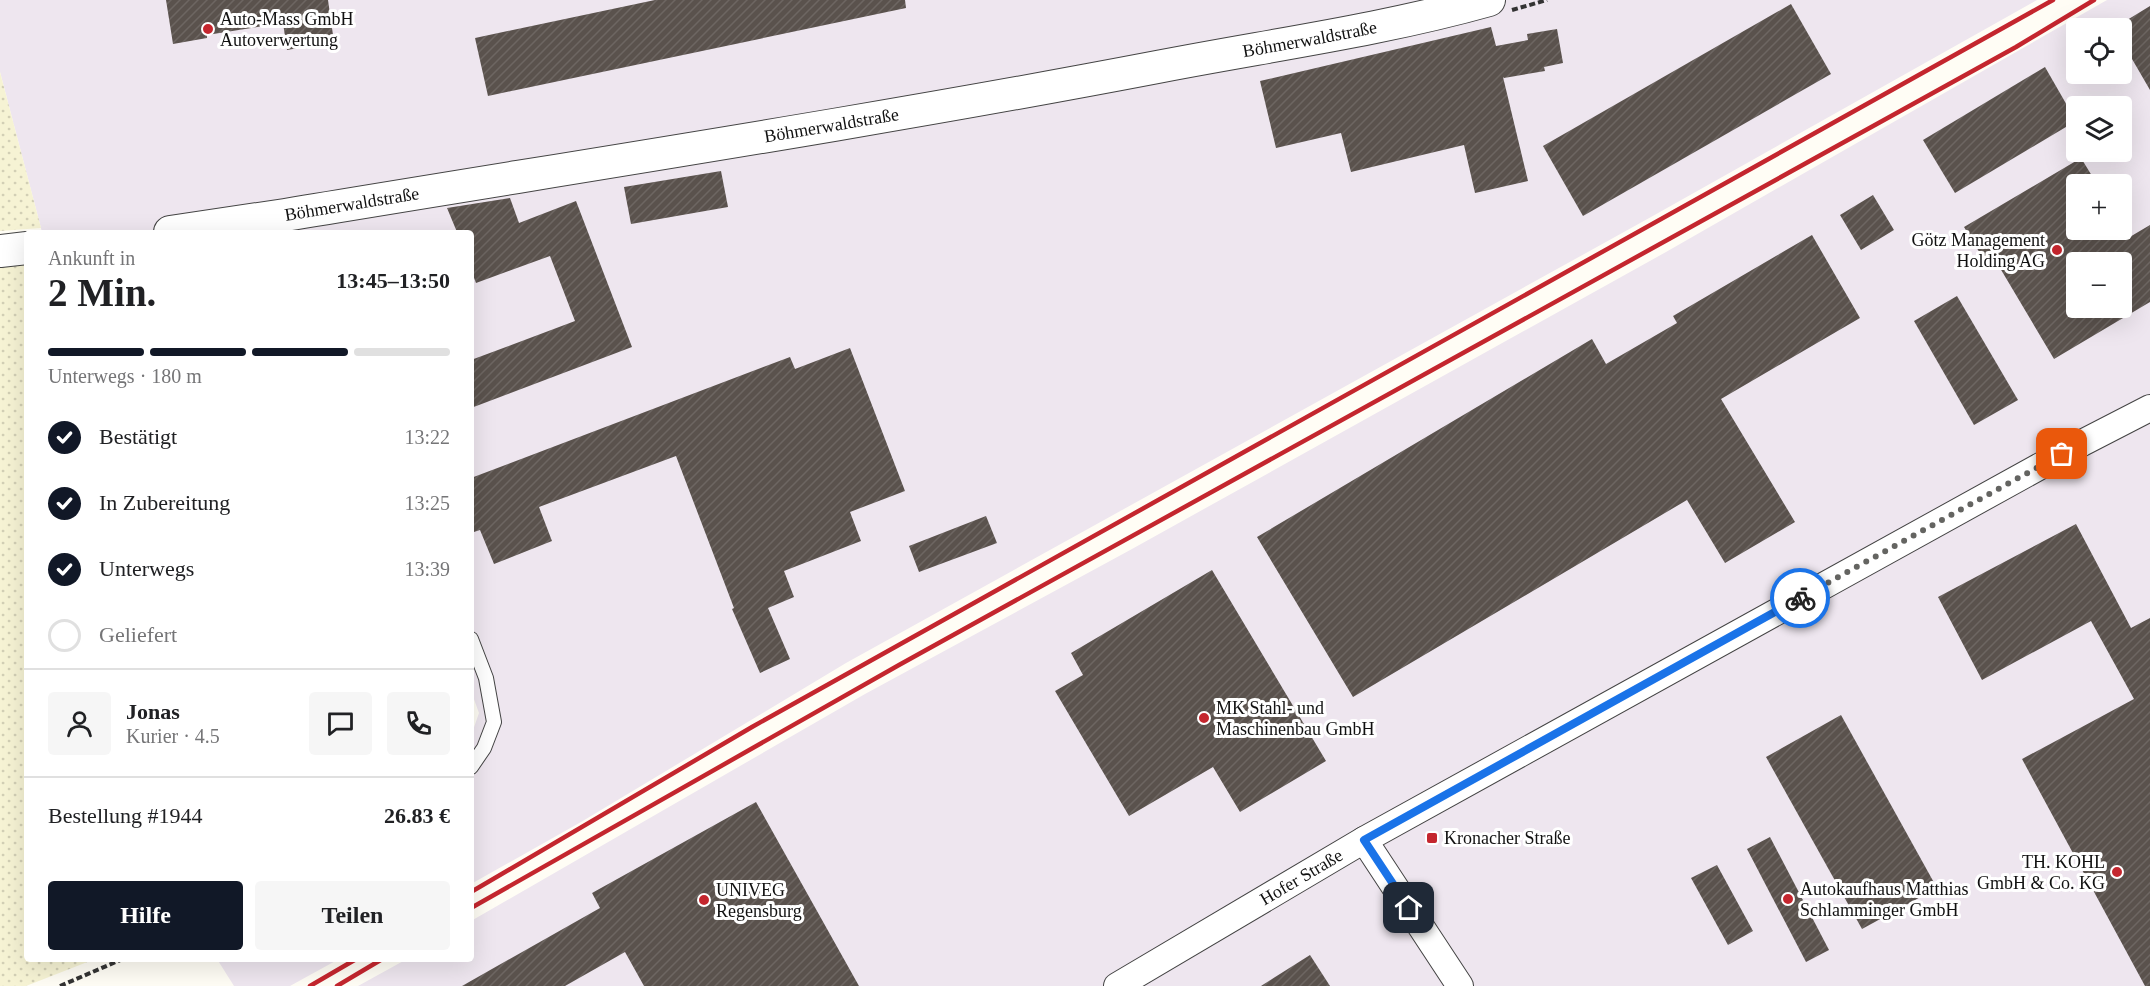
<!DOCTYPE html>
<html lang="de">
<head>
<meta charset="utf-8">
<style>
	body { margin:0; font-family:"Times New Roman",serif; background:#f6f6f6; color:#202124; height:100vh; display:flex; flex-direction:column; font-size:22px; white-space:nowrap }
	* { box-sizing:border-box; margin:0 }
	p { font-size:20px; color:#757577 }
	.icon { flex:none; width:33px; height:33px; fill:none; stroke:currentColor; stroke-width:2; stroke-linecap:round; stroke-linejoin:round }
	.map { position:relative; flex:1; overflow:hidden }
	.sheet { position:absolute; left:24px; top:230px; width:450px; height:732px; display:flex; flex-direction:column; background:#fff; border-radius:6px; box-shadow:0 6px 24px #0002 }
	.sheet>* { flex:none }
	.tools { position:absolute; left:2066px; top:18px; display:grid; gap:12px }
	.tools a { display:grid; place-items:center; width:66px; height:66px; border-radius:6px; background:#fff; box-shadow:0 6px 24px #0002; font-size:30px }
	.pin { position:absolute; display:grid; place-items:center; width:51px; height:51px; color:#fff; margin:-26px; border-radius:12px; box-shadow:0 3px 9px #0006 }
	.courier { position:absolute; display:grid; place-items:center; width:60px; height:60px; margin:-30px; border:4px solid #1a73e8; border-radius:50%; background:#fff; color:#222; box-shadow:0 2px 8px #0007 }
	.headline em { font-style:normal; font-weight:700 }
	.headline div { display:flex; flex-direction:column-reverse }
	.headline { display:flex; align-items:center; justify-content:space-between; height:102px; padding:0 24px }
	h1 { font-size:39px; font-weight:700; line-height:45px }
	.bar { display:grid; grid-template-columns:repeat(4,1fr); gap:9px 6px; align-content:center; height:72px; padding:0 24px }
	.bar i { height:8px; border-radius:4px; background:#e0e0e0 }
	.bar .on { background:#111827 }
	.bar p { grid-column:span 4 }
	.line { display:flex; align-items:center; gap:15px; padding:0 24px; border-top:2px solid #e0e0e0 }
	.line div { flex:1 }
	.round { display:grid; place-items:center; flex:none; width:63px; height:63px; border-radius:6px; background:#f6f6f6 }
	ol { padding:0 24px; list-style:none }
	li { display:flex; align-items:center; gap:18px; height:66px }
	li p { margin-inline-start:auto }
	li .icon { padding:6px; border-radius:50%; background:#111827; color:#fff; stroke-width:4 }
	li:last-child { color:#757577 }
	li i { width:33px; height:33px; border:3px solid #e0e0e0; border-radius:50% }
	.button { display:flex; gap:12px; margin-top:auto; padding:12px 24px }
	.button a { flex:1; height:69px; border-radius:6px; background:#111827; color:#fff; font-size:24px; font-weight:700; line-height:69px; text-align:center }
	.button a+a { background:#f6f6f6; color:#202124 }
	.map>svg:first-child { display:block }
	.industrial { fill:#eee6ef; fill-rule:evenodd }
	.farmland { fill:url(#farmland-dots) }
	.building { fill:url(#building-hatch); fill-rule:evenodd }
	.lines { fill:none; stroke-linecap:round; stroke-linejoin:round }
	.service-casing { stroke:#444; stroke-width:16 }
	.minor-casing { stroke:#444; stroke-width:28 }
	.tertiary-casing { stroke:#444; stroke-width:34 }
	.path { stroke:#333; stroke-width:4; stroke-dasharray:6 3; stroke-linecap:butt }
	.service { stroke:#fff; stroke-width:14 }
	.minor { stroke:#fff; stroke-width:26 }
	.tertiary { stroke:#fff; stroke-width:32 }
	.rail { stroke:#c4262e; stroke-width:4.5 }
	.done { stroke:#646461; stroke-width:6; stroke-dasharray:0 10.8 }
	.route { stroke:#1a73e8; stroke-width:8 }
	.poi-dot { fill:#c4262e; stroke:#fff; stroke-width:2 }
	.labels { text-anchor:middle; stroke-width:6; stroke-linejoin:round; paint-order:stroke }
	.poi-label { font-size:18px; fill:#111; stroke:#fff; text-anchor:start }
	.street-label { font-size:18px; fill:#111; stroke:#fff }
</style>
</head>
<body>
<div class="map">
<svg width="2150" height="986" viewBox="0 0 2150 986">
	<defs>
		<pattern id="farmland-dots" width="8" height="8" patternUnits="userSpaceOnUse" patternTransform="scale(1.5)"><rect width="8" height="8" fill="#f6f3d4"/><path d="M2 2h.1M6 6h.1" fill="none" stroke="#d2cfb5" stroke-width="1.8" stroke-linecap="round"/></pattern>
		<pattern id="building-hatch" width="6" height="6" patternUnits="userSpaceOnUse" patternTransform="scale(1.5)"><rect width="6" height="6" fill="#5a524d"/><path d="M-1 1l2-2M0 6l6-6M5 7l2-2" fill="none" stroke="#6d6662"/></pattern>
	</defs>
	<rect width="100%" height="100%" fill="#fffdf5"/>
	<g class="industrial">
		<path d="M 0,0 L 2037,0 L 1651,217 L 846,663 L 581,822 L 471,884 L 471,736 L 479,713 L 471,691 L 471,232 L 42,232 L 0,72 Z"/>
		<path d="M 2107,0 L 2150,0 L 2150,986 L 358,986 L 407,959 L 471,958 L 471,921 L 865,694 L 1132,549 L 1666,252 ZM 2076,28 L 2121,28 L 2121,74 L 2076,74 ZM 2076,106 L 2121,106 L 2121,152 L 2076,152 ZM 2076,184 L 2121,184 L 2121,230 L 2076,230 ZM 2076,262 L 2121,262 L 2121,308 L 2076,308 Z"/>
		<path d="M 217,959 L 339,959 L 290,986 L 234,986 Z"/>
	</g>
	<g class="farmland">
		<path d="M 0,72 L 41,228 L 0,231 Z"/>
		<path d="M 27,263 L 27,958 L 95,959 L 26,986 L 0,986 L 0,266 Z"/>
	</g>
	<g class="building">
		<path d="M 166,0 L 328,0 L 334,42 L 287,50 L 283,23 L 207,35 L 207,38 L 173,44 Z"/>
		<path d="M 655,0 L 905,0 L 906,8 L 488,96 L 475,38 Z"/>
		<path d="M 1791,4 L 1831,74 L 1583,216 L 1543,146 Z"/>
		<path d="M 2150,6 L 2150,90 L 2121,40 L 2121,28 L 2114,28 Z"/>
		<path d="M 1491,27 L 1496,46 L 1528,40 L 1527,34 L 1557,29 L 1563,63 L 1544,67 L 1545,71 L 1504,78 L 1503,77 L 1528,181 L 1475,193 L 1464,145 L 1351,172 L 1341,133 L 1276,148 L 1260,81 Z"/>
		<path d="M 2045,67 L 2076,121 L 1955,193 L 1923,140 Z"/>
		<path d="M 2081,158 L 2097,184 L 2076,184 L 2076,230 L 2123,230 L 2128,238 L 2150,225 L 2150,302 L 2054,359 L 1997,263 L 1989,268 L 1964,227 ZM 2076,262 L 2121,262 L 2121,308 L 2076,308 Z"/>
		<path d="M 721,171 L 728,207 L 631,224 L 624,187 Z"/>
		<path d="M 1873,195 L 1894,230 L 1861,250 L 1840,215 Z"/>
		<path d="M 510,198 L 519,223 L 576,201 L 632,347 L 471,408 L 471,360 L 575,321 L 550,256 L 476,283 L 471,270 L 471,232 L 457,232 L 447,208 Z"/>
		<path d="M 1812,235 L 1860,318 L 1721,399 L 1795,522 L 1725,563 L 1687,500 L 1353,697 L 1257,537 L 1592,339 L 1606,364 L 1677,323 L 1673,316 Z"/>
		<path d="M 1957,296 L 2018,400 L 1974,425 L 1914,321 Z"/>
		<path d="M 850,348 L 905,491 L 850,512 L 861,541 L 784,571 L 794,597 L 768,608 L 790,659 L 760,673 L 732,609 L 734,608 L 676,456 L 539,507 L 552,541 L 494,564 L 480,530 L 471,533 L 471,478 L 790,357 L 795,369 Z"/>
		<path d="M 986,516 L 997,543 L 919,572 L 909,546 Z"/>
		<path d="M 2076,524 L 2131,628 L 2150,618 L 2150,986 L 2145,986 L 2022,759 L 2134,699 L 2091,621 L 1982,680 L 1938,597 Z"/>
		<path d="M 1212,570 L 1326,761 L 1240,812 L 1213,767 L 1129,816 L 1055,691 L 1083,675 L 1071,653 Z"/>
		<path d="M 1841,715 L 1937,888 L 1862,929 L 1766,757 Z"/>
		<path d="M 756,802 L 859,986 L 644,986 L 625,952 L 565,986 L 462,986 L 600,908 L 592,893 Z"/>
		<path d="M 1770,837 L 1829,950 L 1806,962 L 1747,849 Z"/>
		<path d="M 1717,865 L 1753,931 L 1728,945 L 1691,878 Z"/>
		<path d="M 1310,955 L 1330,986 L 1261,986 Z"/>
	</g>
	<g class="lines">
		<g class="service-casing">
			<path id="service" d="M 471,639 L 486,678 L 494,722 L 484,748 L 471,767"/>
		</g>
		<g class="minor-casing">
			<g id="minor">
				<path d="M 1364,840 L 1460,986"/>
				<path id="s1" d="M 1117,986 L 1364,840 L 2082,443 L 2150,408"/>
			</g>
		</g>
		<g class="tertiary-casing">
			<g id="tertiary">
				<path id="s2" d="M 170,232 L 285,215 C 574,167 864,123 1152,68 C 1264,46 1379,31 1489,0"/>
				<path d="M 0,251 L 27,248"/>
			</g>
		</g>
		<g class="path">
			<path d="M 1512,10 L 1547,0"/>
			<path d="M 60,986 L 125,958"/>
		</g>
		<use href="#service" class="service"/>
		<use href="#minor" class="minor"/>
		<use href="#tertiary" class="tertiary"/>
		<g class="rail">
			<path d="M 471,892 L 752,727 L 2053,0"/>
			<path d="M 471,908 L 899,665 L 2016,47 L 2094,0"/>
			<path d="M 310,986 L 358,958"/>
			<path d="M 337,986 L 384,958"/>
		</g>
	</g>
	<g class="lines">
		<path class="done" d="M 1800,598 L 2062,454"/>
		<path class="route" d="M 1409,908 L 1364,840 L 1800,598"/>
	</g>
	<g class="poi-dot">
		<circle cx="208" cy="29" r="6"/>
		<circle cx="2057" cy="250" r="6"/>
		<circle cx="1204" cy="718" r="6"/>
		<rect x="1426" y="832" width="12" height="12" rx="3"/>
		<circle cx="2117" cy="872" r="6"/>
		<circle cx="1788" cy="899" r="6"/>
		<circle cx="704" cy="900" r="6"/>
	</g>
	<g class="labels">
		<g class="poi-label">
			<text x="220" y="25">Auto-Mass GmbH<tspan x="220" dy="21">Autoverwertung</tspan></text>
			<text x="2045" y="246" text-anchor="end">Götz Management<tspan x="2045" dy="21">Holding AG</tspan></text>
			<text x="1216" y="714">MK Stahl- und<tspan x="1216" dy="21">Maschinenbau GmbH</tspan></text>
			<text x="1444" y="844">Kronacher Straße</text>
			<text x="2105" y="868" text-anchor="end">TH. KOHL<tspan x="2105" dy="21">GmbH &amp; Co. KG</tspan></text>
			<text x="1800" y="895">Autokaufhaus Matthias<tspan x="1800" dy="21">Schlamminger GmbH</tspan></text>
			<text x="716" y="896">UNIVEG<tspan x="716" dy="21">Regensburg</tspan></text>
		</g>
		<g class="street-label">
			<text dy="6" stroke="none"><textPath href="#s2" startOffset="1156">Böhmerwaldstraße</textPath></text>
			<text dy="6" stroke="none"><textPath href="#s2" startOffset="670">Böhmerwaldstraße</textPath></text>
			<text dy="6" stroke="none"><textPath href="#s2" startOffset="184">Böhmerwaldstraße</textPath></text>
			<text dy="6" stroke="none"><textPath href="#s1" startOffset="214">Hofer Straße</textPath></text>
		</g>
	</g>
</svg>
<div class="tools">
<a><svg class="icon" aria-label="locate" viewBox="0 0 24 24"><circle cx="12" cy="12" r="6"/><path d="M12 2v4M12 18v4M2 12h4M18 12h4"/></svg></a>
<a><svg class="icon" aria-label="layers" viewBox="0 0 24 24"><path d="M12 4l9 5-9 5-9-5zM3 14l9 5 9-5"/></svg></a>
<a>+</a>
<a>−</a>
</div>
<div class="pin" style="left:2062px;top:454px;background:#ea580c"><svg class="icon" aria-label="bag" viewBox="0 0 24 24"><path d="M5 8h14l-1 12H6zM9 8a3 3 0 0 1 6 0"/></svg></div>
<div class="pin" style="left:1409px;top:908px;background:#1f2937"><svg class="icon" aria-label="home" viewBox="0 0 24 24"><path d="M3 11l9-7 9 7M6 9v11h12V9"/></svg></div>
<div class="courier" style="left:1800px;top:598px"><svg class="icon" aria-label="bike" viewBox="0 0 24 24"><circle cx="6" cy="16" r="4"/><circle cx="18" cy="16" r="4"/><path d="M6 16l4-8h5l3 8M10 8l3 8H6M13 5h3"/></svg></div>
<section class="sheet">
<div class="headline"><div><h1>2 Min.</h1><p>Ankunft in</p></div><em>13:45–13:50</em></div>
<div class="bar"><i class="on"></i><i class="on"></i><i class="on"></i><i></i><p>Unterwegs · 180 m</p></div>
<ol>
<li><svg class="icon" aria-label="check" viewBox="0 0 24 24"><path d="M5 12l5 5 9-10"/></svg>Bestätigt<p>13:22</p></li>
<li><svg class="icon" aria-label="check" viewBox="0 0 24 24"><path d="M5 12l5 5 9-10"/></svg>In Zubereitung<p>13:25</p></li>
<li><svg class="icon" aria-label="check" viewBox="0 0 24 24"><path d="M5 12l5 5 9-10"/></svg>Unterwegs<p>13:39</p></li>
<li><i></i>Geliefert</li>
</ol>
<div class="line" style="height:108px"><a class="round"><svg class="icon" aria-label="person" viewBox="0 0 24 24"><circle cx="12" cy="8" r="4"/><path d="M4 21q1-7 8-7t8 7"/></svg></a><div><b>Jonas</b><p>Kurier · 4.5</p></div><a class="round"><svg class="icon" aria-label="chat" viewBox="0 0 24 24"><path d="M4 5h16v11H9l-5 4z"/></svg></a><a class="round"><svg class="icon" aria-label="phone" viewBox="0 0 24 24"><path d="M5 4h4l2 5-3 2q2 4 5 5l2-3 5 2v4C11 20 4 13 5 4z"/></svg></a></div>
<div class="line" style="height:78px"><div>Bestellung #1944</div><b>26.83 €</b></div>
<div class="button"><a>Hilfe</a><a>Teilen</a></div>
</section>
</div>
</body>
</html>
